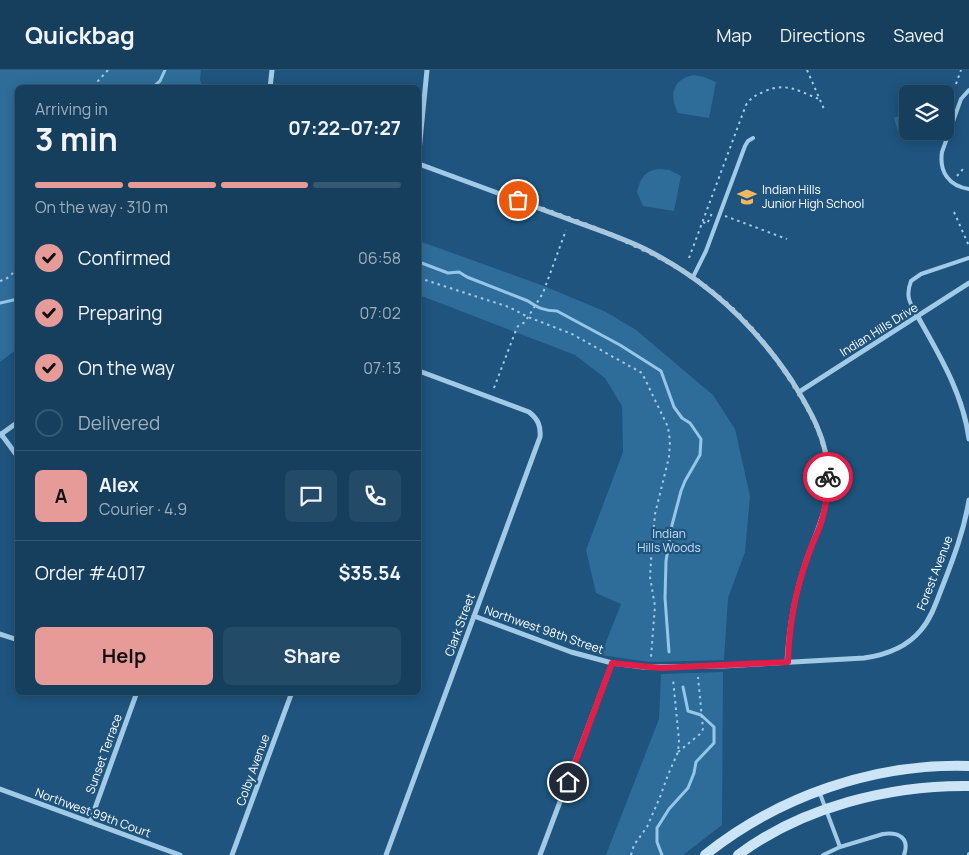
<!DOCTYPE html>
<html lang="en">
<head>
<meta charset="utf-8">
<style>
	body { margin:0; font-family:Manrope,sans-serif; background:#234a67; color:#f1f3f6; height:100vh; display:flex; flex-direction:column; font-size:19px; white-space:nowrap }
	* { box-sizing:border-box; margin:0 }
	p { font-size:16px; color:#9eafbc }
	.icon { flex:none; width:28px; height:28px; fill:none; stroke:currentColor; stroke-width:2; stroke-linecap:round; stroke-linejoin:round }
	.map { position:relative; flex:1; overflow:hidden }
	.sheet { position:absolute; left:15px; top:15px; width:406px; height:610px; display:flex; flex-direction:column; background:#163f5e; border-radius:8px; box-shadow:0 2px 12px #0003,0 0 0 1px #355873 }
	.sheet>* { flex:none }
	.tools { position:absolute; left:899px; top:15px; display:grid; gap:10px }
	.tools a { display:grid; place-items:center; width:55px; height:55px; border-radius:8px; background:#163f5e; box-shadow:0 2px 12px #0003,0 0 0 1px #355873; font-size:25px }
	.pin { position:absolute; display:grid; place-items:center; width:42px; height:42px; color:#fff; margin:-21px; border:2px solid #fff; border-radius:50%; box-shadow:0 1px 5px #0007 }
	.courier { position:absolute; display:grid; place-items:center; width:50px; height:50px; margin:-25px; border:4px solid #e11d48; border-radius:50%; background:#fff; color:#222; box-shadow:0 1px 6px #0007 }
	.headline em { font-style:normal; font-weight:700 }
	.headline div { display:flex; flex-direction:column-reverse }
	.headline { display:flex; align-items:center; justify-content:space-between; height:85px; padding:0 20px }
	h1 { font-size:32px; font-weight:700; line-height:38px }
	.bar { display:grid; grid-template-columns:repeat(4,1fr); gap:8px 5px; align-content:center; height:60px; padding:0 20px }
	.bar i { height:6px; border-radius:4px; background:#355873 }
	.bar .on { background:#e69b98 }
	.bar p { grid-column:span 4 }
	.line { display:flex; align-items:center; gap:12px; padding:0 20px; border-top:1px solid #355873 }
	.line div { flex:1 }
	.round { display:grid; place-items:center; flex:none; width:52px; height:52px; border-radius:8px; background:#234a67 }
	ol { padding:0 20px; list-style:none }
	li { display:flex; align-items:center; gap:15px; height:55px }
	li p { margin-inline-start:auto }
	li .icon { padding:5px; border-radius:50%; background:#e69b98; color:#111; stroke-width:4 }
	li:last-child { color:#9eafbc }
	li i { width:28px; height:28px; border:2px solid #355873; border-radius:50% }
	.action { display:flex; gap:10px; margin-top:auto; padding:10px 20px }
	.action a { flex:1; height:58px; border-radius:8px; background:#e69b98; color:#111; font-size:20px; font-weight:700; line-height:58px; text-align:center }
	.action a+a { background:#234a67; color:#f1f3f6 }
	header { display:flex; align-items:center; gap:30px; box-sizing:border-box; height:70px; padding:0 25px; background:#163f5e; border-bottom:1px solid #355873 }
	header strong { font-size:24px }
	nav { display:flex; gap:28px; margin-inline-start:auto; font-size:18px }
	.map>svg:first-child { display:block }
	.green { fill:#2e6d99 }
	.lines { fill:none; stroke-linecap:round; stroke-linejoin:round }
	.stream { stroke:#94c7e9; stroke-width:3 }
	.path { stroke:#a1cae7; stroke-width:2; stroke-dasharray:2.5 4; stroke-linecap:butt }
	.lane { stroke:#a1cae7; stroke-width:4 }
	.street { stroke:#a1cae7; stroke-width:5 }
	.secondary { stroke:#cbe4f6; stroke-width:10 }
	.done { stroke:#b0c3d2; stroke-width:5; stroke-dasharray:0 9 }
	.route { stroke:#e11d48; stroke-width:6 }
	.labels { text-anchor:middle; stroke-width:4.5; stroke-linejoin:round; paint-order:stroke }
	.poi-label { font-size:12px; fill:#fff; stroke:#1e547d; text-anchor:start }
	.street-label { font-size:12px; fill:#fff; stroke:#1e547d }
	.park-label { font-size:12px; fill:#c5e1f6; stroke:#1e547d }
</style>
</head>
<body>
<header>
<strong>Quickbag</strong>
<nav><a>Map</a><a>Directions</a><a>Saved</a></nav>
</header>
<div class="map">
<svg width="969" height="785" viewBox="0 0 969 785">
	<rect width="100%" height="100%" fill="#1e547d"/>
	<g class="green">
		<path d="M 0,0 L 201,0 L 200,10 L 203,17 L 18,18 L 17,279 L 0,292 Z"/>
		<path d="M 694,5 L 704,7 L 716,12 L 709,48 L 678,43 C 669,26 672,9 694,5 Z"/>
		<path d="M 904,44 L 907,45 L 908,61 L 924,61 L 923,70 L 898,61 L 894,48 Z"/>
		<path d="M 659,99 L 669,100 L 681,106 L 674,141 L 643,136 L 637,122 C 640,109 644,101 659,99 Z"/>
		<path d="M 419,171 L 544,216 L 606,242 L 636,260 L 713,325 L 735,359 L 750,426 L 745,482 L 728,528 L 724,590 L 650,592 L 601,585 L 621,534 L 596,523 L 586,480 L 623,382 L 622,336 L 605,308 L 575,285 L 419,225 Z"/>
		<path d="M 723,602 L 722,755 L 683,785 L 606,785 L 659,649 L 661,604 Z"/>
	</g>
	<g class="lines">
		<g class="stream">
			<path d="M 152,18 L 160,11 L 165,0"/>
			<path d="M 419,192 L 448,203 L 459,202 L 467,207 L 528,231 C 538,238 545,241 557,241 L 620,275 L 661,301 L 674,337 L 682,348 L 690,353 L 701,369 L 700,385 L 685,411 L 681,421 L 672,455 L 666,491 L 665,528 L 669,582"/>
			<path d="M 0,233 L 18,229"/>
			<path d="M 662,785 L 657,772 L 657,758 L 669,739 L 688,718 L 694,703 L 696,692 L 714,673 L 714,657 L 701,645 L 688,641 L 683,617"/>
		</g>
		<g class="path">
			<path d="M 807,0 L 824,39"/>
			<path d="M 956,14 L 961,0"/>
			<path d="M 96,18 L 98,11 L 108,0"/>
			<path d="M 957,106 L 963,99"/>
			<path d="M 954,142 L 969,176"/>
			<path d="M 725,146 L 787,169"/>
			<path d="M 703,152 L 707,154 L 713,141"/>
			<path d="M 689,188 L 746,35 C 751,27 757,25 765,21 C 787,12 798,21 819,29"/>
			<path d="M 419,208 L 509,237 L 528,247 L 572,264 L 642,303 L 668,357 L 670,371 L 669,387 L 655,444 L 652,476 L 650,507 L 655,536 L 651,587"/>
			<path d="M 0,211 C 13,207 15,201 18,188"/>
			<path d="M 494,318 L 516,260 L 518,256 L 525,252 L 543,223 L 566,160"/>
			<path d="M 678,682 L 700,664 L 703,659 L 698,607"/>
			<path d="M 631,785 L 634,775 L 647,757 L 660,727 L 668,705 L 678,682 L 679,670 L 673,609"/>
		</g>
		<g class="lane">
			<path d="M 969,20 L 961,29 L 942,82 C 939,102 949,116 969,119"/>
			<path d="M 693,207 L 706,181 L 745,76 L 748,71 L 753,68"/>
			<path d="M 918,247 C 910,233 905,227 911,211 L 921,204 L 969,188"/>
			<path d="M 819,721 L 840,777"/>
			<path d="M 823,785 L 840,777 L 883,764 C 899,762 910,768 904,785"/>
			<path d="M 969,785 L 969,784"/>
		</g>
		<g class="street">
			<path d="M 270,18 L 272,0"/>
			<path d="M 419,81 L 427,0"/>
			<path d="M 419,94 C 466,111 513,129 560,146 C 589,157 618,166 645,179 C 707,210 754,254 792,311 C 810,340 828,370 828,405 C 829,438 818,458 807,488 C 795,522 789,556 787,592"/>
			<path d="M 918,247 C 940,286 963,324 969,369"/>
			<path d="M 799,322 L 969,213"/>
			<path d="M 1,364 L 18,387"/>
			<path d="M 0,365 L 18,352"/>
			<path d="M 474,546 L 571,582 L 612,593 L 643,597 L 723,596 L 864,588 C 886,585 907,577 921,560 C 932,547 937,530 943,515 C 954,487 964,460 969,430"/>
			<path d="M 0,564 L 18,570"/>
			<path d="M 0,719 L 180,785"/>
			<path d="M 90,752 L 137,622"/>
			<path d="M 232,785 L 292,622"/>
			<path d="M 386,785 L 540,367 C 541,356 538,349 529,342 L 419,301"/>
			<path d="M 540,785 L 612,593"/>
		</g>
		<g class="secondary">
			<path d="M 705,785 C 779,726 874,693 969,696"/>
			<path d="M 738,785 C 802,737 890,715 969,716"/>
		</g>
	</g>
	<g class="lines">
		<path class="done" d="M 518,130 C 560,146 605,160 645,180 C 708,210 755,254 792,312 C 811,342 828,371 828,407"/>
		<path class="route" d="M 568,712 L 612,593 L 660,598 L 788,592 C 789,556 795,522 807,489 C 810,478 816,467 820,456 C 826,440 827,424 828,407"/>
	</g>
	<defs>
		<g id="school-bare" transform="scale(1.5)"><path d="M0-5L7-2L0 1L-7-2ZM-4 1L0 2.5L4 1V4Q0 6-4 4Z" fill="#f6b660" stroke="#1e547d" stroke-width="2.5" paint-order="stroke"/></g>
	</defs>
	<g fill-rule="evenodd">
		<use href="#school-bare" x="747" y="127"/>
	</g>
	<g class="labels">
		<g class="poi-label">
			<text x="762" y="124">Indian Hills<tspan x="762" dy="14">Junior High School</tspan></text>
		</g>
		<g class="street-label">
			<text transform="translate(879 260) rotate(-32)" y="4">Indian Hills Drive</text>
			<text transform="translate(935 503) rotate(-69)" y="4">Forest Avenue</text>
			<text transform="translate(460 555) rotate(-70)" y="4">Clark Street</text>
			<text transform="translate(544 560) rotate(19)" y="4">Northwest 98th Street</text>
			<text transform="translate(104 684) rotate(-70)" y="4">Sunset Terrace</text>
			<text transform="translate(253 700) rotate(-70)" y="4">Colby Avenue</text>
			<text transform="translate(93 743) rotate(20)" y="4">Northwest 99th Court</text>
		</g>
		<g class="park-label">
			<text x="669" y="468">Indian<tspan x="669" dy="14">Hills Woods</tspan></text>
		</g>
	</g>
</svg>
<div class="tools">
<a><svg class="icon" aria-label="layers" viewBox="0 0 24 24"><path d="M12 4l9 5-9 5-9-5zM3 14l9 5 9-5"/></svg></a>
</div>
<div class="pin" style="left:518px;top:130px;background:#ea580c"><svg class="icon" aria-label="bag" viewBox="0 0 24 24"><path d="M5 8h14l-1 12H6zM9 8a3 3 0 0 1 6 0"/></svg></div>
<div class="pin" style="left:568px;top:712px;background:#1f2937"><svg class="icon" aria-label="home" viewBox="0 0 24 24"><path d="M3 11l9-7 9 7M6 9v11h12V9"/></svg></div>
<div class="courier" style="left:828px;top:407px"><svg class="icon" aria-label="bike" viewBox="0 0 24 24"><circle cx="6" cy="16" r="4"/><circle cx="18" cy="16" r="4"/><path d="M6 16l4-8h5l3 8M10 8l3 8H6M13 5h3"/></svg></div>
<section class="sheet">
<div class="headline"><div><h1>3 min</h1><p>Arriving in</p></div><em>07:22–07:27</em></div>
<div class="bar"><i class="on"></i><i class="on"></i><i class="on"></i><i></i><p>On the way · 310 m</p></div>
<ol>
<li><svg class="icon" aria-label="check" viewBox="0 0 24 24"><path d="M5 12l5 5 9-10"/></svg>Confirmed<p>06:58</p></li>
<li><svg class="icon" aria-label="check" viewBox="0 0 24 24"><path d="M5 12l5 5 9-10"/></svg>Preparing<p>07:02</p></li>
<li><svg class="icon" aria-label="check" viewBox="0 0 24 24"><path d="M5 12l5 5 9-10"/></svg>On the way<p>07:13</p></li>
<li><i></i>Delivered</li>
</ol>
<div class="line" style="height:90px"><b class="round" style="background:#e69b98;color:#111">A</b><div><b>Alex</b><p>Courier · 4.9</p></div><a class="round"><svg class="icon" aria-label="chat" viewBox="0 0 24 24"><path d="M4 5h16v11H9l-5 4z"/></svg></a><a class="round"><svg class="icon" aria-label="phone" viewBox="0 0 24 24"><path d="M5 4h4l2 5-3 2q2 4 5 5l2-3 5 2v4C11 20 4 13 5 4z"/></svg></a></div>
<div class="line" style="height:65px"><div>Order #4017</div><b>$35.54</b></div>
<div class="action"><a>Help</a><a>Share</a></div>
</section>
</div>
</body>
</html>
